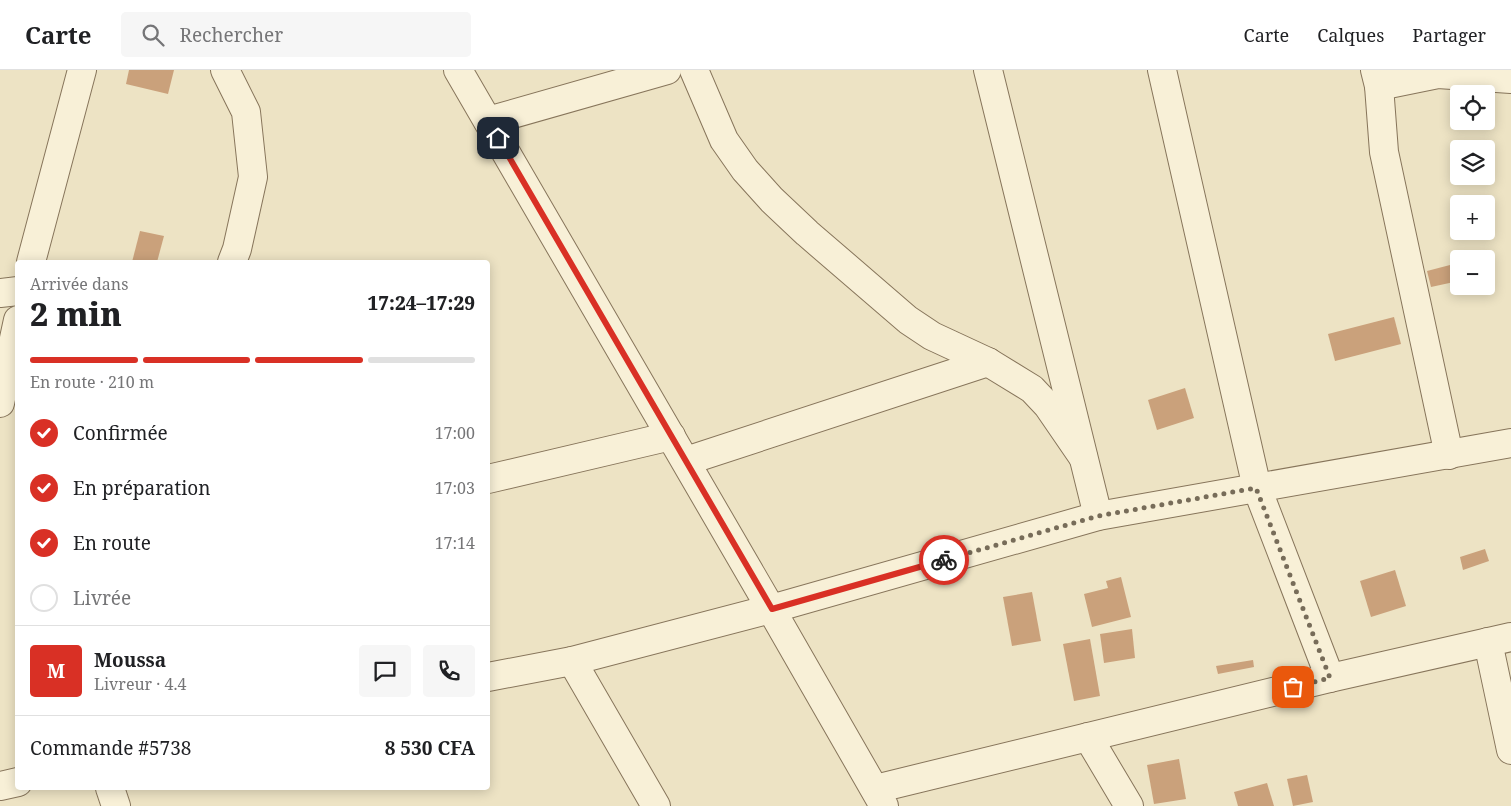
<!DOCTYPE html>
<html lang="fr">
<head>
<meta charset="utf-8">
<style>
	body { margin:0; font-family:"Noto Serif",serif; background:#f6f6f6; color:#202124; height:100vh; display:flex; flex-direction:column; font-size:19px; white-space:nowrap }
	* { box-sizing:border-box; margin:0 }
	p { font-size:16px; color:#757577 }
	.icon { flex:none; width:28px; height:28px; fill:none; stroke:currentColor; stroke-width:2; stroke-linecap:round; stroke-linejoin:round }
	.map { position:relative; flex:1; overflow:hidden }
	.drawer { position:absolute; left:15px; top:190px; width:475px; height:530px; display:flex; flex-direction:column; background:#fff; border-radius:5px; box-shadow:0 2px 12px #0003 }
	.drawer>* { flex:none }
	.buttons { position:absolute; left:1450px; top:15px; display:grid; gap:10px }
	.buttons a { display:grid; place-items:center; width:45px; height:45px; border-radius:5px; background:#fff; box-shadow:0 2px 12px #0003; font-size:25px }
	.pin { position:absolute; display:grid; place-items:center; width:42px; height:42px; color:#fff; margin:-21px; border-radius:10px; box-shadow:0 2px 8px #0006 }
	.courier { position:absolute; display:grid; place-items:center; width:50px; height:50px; margin:-25px; border:4px solid #d93025; border-radius:50%; background:#fff; color:#222; box-shadow:0 1px 6px #0007 }
	.summary em { font-style:normal; font-weight:800 }
	.summary div { display:flex; flex-direction:column-reverse }
	.summary { display:flex; align-items:center; justify-content:space-between; height:85px; padding:0 15px }
	h1 { font-size:32px; font-weight:800; line-height:38px }
	.bar { display:grid; grid-template-columns:repeat(4,1fr); gap:8px 5px; align-content:center; height:60px; padding:0 15px }
	.bar i { height:6px; border-radius:4px; background:#e0e0e0 }
	.bar .selected { background:#d93025 }
	.bar p { grid-column:span 4 }
	.line { display:flex; align-items:center; gap:12px; padding:0 15px; border-top:1px solid #e0e0e0 }
	.line div { flex:1 }
	.round { display:grid; place-items:center; flex:none; width:52px; height:52px; border-radius:5px; background:#f6f6f6 }
	ol { padding:0 15px; list-style:none }
	li { display:flex; align-items:center; gap:15px; height:55px }
	li p { margin-inline-start:auto }
	li .icon { padding:5px; border-radius:50%; background:#d93025; color:#fff; stroke-width:4 }
	li:last-child { color:#757577 }
	li i { width:28px; height:28px; border:2px solid #e0e0e0; border-radius:50% }
	header { display:flex; align-items:center; gap:30px; box-sizing:border-box; height:70px; padding:0 25px; background:#fff; border-bottom:1px solid #e0e0e0 }
	header strong { font-size:24px }
	nav { display:flex; gap:28px; margin-inline-start:auto; font-size:18px }
	.search { width:350px; height:45px; background:#f6f6f6; display:flex; align-items:center; gap:12px; box-sizing:border-box; padding:0 18px; border-radius:5px; color:#757577; font-size:19px }
	.map>svg:first-child { display:block }
	.building { fill:#caa17b }
	.lines { fill:none; stroke-linecap:round; stroke-linejoin:round }
	.minor-casing { stroke:#87755b; stroke-width:30 }
	.minor { stroke:#f8f0d7; stroke-width:28 }
	.done { stroke:#776c59; stroke-width:5; stroke-dasharray:0 9 }
	.route { stroke:#d93025; stroke-width:6 }
</style>
</head>
<body>
<header>
<strong>Carte</strong>
<div class="search"><svg class="icon" aria-label="search" viewBox="0 0 24 24"><circle cx="10" cy="10" r="6"/><path d="M15 15l6 6"/></svg>Rechercher</div>
<nav><a>Carte</a><a>Calques</a><a>Partager</a></nav>
</header>
<div class="map">
<svg width="1511" height="736" viewBox="0 0 1511 736">
	<rect width="100%" height="100%" fill="#ede3c4"/>
	<g class="building">
		<path d="M 129,0 L 174,0 L 168,24 L 126,14 Z"/>
		<path d="M 140,161 L 164,166 L 157,192 L 132,192 Z"/>
		<path d="M 1450,195 L 1454,212 L 1431,217 L 1427,201 Z"/>
		<path d="M 1394,247 L 1401,274 L 1335,291 L 1328,264 Z"/>
		<path d="M 1185,318 L 1194,348 L 1157,360 L 1148,330 Z"/>
		<path d="M 1485,479 L 1489,491 L 1463,500 L 1460,487 Z"/>
		<path d="M 1395,500 L 1406,536 L 1371,547 L 1360,511 Z"/>
		<path d="M 1121,507 L 1131,547 L 1092,557 L 1084,524 L 1108,518 L 1106,511 Z"/>
		<path d="M 1032,522 L 1041,571 L 1012,576 L 1003,527 Z"/>
		<path d="M 1132,559 L 1135,588 L 1104,593 L 1100,564 Z"/>
		<path d="M 1090,569 L 1100,626 L 1074,631 L 1063,574 Z"/>
		<path d="M 1253,590 L 1254,597 L 1218,604 L 1216,596 Z"/>
		<path d="M 1179,689 L 1186,729 L 1154,734 L 1147,695 Z"/>
		<path d="M 1307,705 L 1313,732 L 1293,736 L 1287,709 Z"/>
		<path d="M 1267,713 L 1274,736 L 1238,736 L 1234,722 Z"/>
	</g>
	<g class="lines">
		<g class="minor-casing">
			<g id="minor">
				<path d="M 225,0 L 246,42 L 253,107 L 237,179 L 232,192"/>
				<path d="M 458,0 L 771,539 L 884,736"/>
				<path d="M 694,0 L 724,70 L 745,100 L 772,130 L 807,163 L 908,250 L 932,266 L 988,292 L 1032,319 L 1048,336 L 1083,387"/>
				<path d="M 988,0 L 1098,446"/>
				<path d="M 1162,0 L 1257,418 L 1330,608"/>
				<path d="M 1375,0 L 1379,16 L 1384,82 L 1449,385"/>
				<path d="M 1379,16 L 1438,4 L 1511,9"/>
				<path d="M 488,51 L 667,0"/>
				<path d="M 31,192 L 82,0"/>
				<path d="M 0,223 L 18,221"/>
				<path d="M 0,333 L 18,250"/>
				<path d="M 686,391 L 988,292"/>
				<path d="M 488,409 L 671,366"/>
				<path d="M 1488,572 L 1511,680"/>
				<path d="M 572,591 L 656,736"/>
				<path d="M 488,607 L 572,591 L 771,539 L 1098,446 L 1511,373"/>
				<path d="M 1088,667 L 1129,736"/>
				<path d="M 0,716 L 18,712"/>
				<path d="M 110,718 L 116,736"/>
				<path d="M 875,719 L 1330,608 L 1511,567"/>
			</g>
		</g>
		<use href="#minor" class="minor"/>
	</g>
	<g class="lines">
		<path class="done" d="M 944,490 L 1098,446 L 1256,418 L 1330,608 L 1293,617"/>
		<path class="route" d="M 498,68 L 772,539 L 944,490"/>
	</g>
</svg>
<div class="buttons">
<a><svg class="icon" aria-label="locate" viewBox="0 0 24 24"><circle cx="12" cy="12" r="6"/><path d="M12 2v4M12 18v4M2 12h4M18 12h4"/></svg></a>
<a><svg class="icon" aria-label="layers" viewBox="0 0 24 24"><path d="M12 4l9 5-9 5-9-5zM3 14l9 5 9-5"/></svg></a>
<a>+</a>
<a>−</a>
</div>
<div class="pin" style="left:1293px;top:617px;background:#ea580c"><svg class="icon" aria-label="bag" viewBox="0 0 24 24"><path d="M5 8h14l-1 12H6zM9 8a3 3 0 0 1 6 0"/></svg></div>
<div class="pin" style="left:498px;top:68px;background:#1f2937"><svg class="icon" aria-label="home" viewBox="0 0 24 24"><path d="M3 11l9-7 9 7M6 9v11h12V9"/></svg></div>
<div class="courier" style="left:944px;top:490px"><svg class="icon" aria-label="bike" viewBox="0 0 24 24"><circle cx="6" cy="16" r="4"/><circle cx="18" cy="16" r="4"/><path d="M6 16l4-8h5l3 8M10 8l3 8H6M13 5h3"/></svg></div>
<section class="drawer">
<div class="summary"><div><h1>2 min</h1><p>Arrivée dans</p></div><em>17:24–17:29</em></div>
<div class="bar"><i class="selected"></i><i class="selected"></i><i class="selected"></i><i></i><p>En route · 210 m</p></div>
<ol>
<li><svg class="icon" aria-label="check" viewBox="0 0 24 24"><path d="M5 12l5 5 9-10"/></svg>Confirmée<p>17:00</p></li>
<li><svg class="icon" aria-label="check" viewBox="0 0 24 24"><path d="M5 12l5 5 9-10"/></svg>En préparation<p>17:03</p></li>
<li><svg class="icon" aria-label="check" viewBox="0 0 24 24"><path d="M5 12l5 5 9-10"/></svg>En route<p>17:14</p></li>
<li><i></i>Livrée</li>
</ol>
<div class="line" style="height:90px"><b class="round" style="background:#d93025;color:#fff">M</b><div><b>Moussa</b><p>Livreur · 4.4</p></div><a class="round"><svg class="icon" aria-label="chat" viewBox="0 0 24 24"><path d="M4 5h16v11H9l-5 4z"/></svg></a><a class="round"><svg class="icon" aria-label="phone" viewBox="0 0 24 24"><path d="M5 4h4l2 5-3 2q2 4 5 5l2-3 5 2v4C11 20 4 13 5 4z"/></svg></a></div>
<div class="line" style="height:65px"><div>Commande #5738</div><b>8 530 CFA</b></div>
</section>
</div>
</body>
</html>
